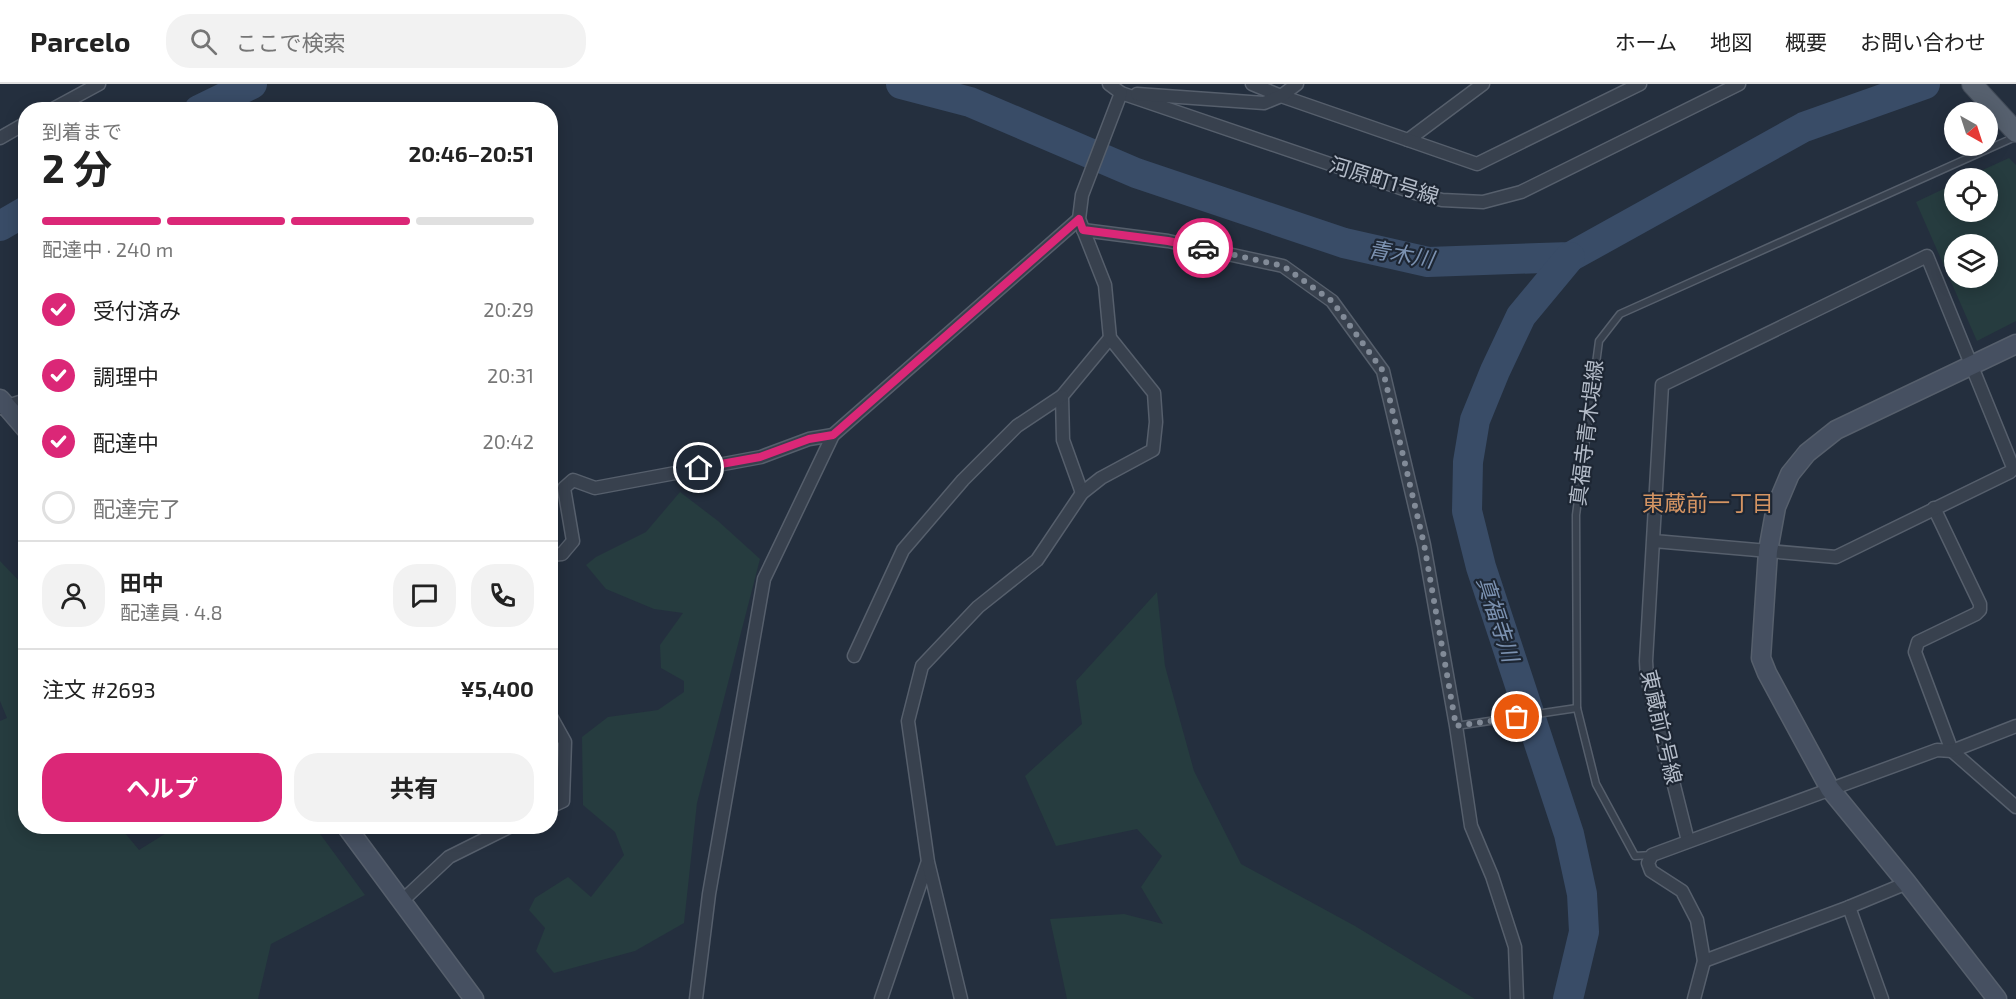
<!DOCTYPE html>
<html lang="ja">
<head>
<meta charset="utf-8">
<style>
	body { margin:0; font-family:"Exo 2","Noto Sans JP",sans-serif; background:#f2f2f2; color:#222; height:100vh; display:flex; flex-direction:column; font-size:22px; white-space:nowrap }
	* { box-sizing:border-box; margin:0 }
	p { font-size:20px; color:#767676 }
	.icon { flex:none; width:33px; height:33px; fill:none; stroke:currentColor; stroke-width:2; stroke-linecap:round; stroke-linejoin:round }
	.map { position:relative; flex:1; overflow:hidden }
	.drawer { position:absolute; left:18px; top:18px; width:540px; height:732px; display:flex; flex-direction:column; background:#fff; border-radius:24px; box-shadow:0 3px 15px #0003 }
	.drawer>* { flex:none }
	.needle { width:39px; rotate:141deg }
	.tools { position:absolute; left:1944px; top:18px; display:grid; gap:12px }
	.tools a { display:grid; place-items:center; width:54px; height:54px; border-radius:50%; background:#fff; box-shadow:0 3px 15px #0003; font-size:30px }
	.pin { position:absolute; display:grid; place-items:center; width:51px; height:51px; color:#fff; margin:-26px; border:3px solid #fff; border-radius:50%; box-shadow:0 2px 6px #0007 }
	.courier { position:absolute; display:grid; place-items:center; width:60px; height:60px; margin:-30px; border:4px solid #db2777; border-radius:50%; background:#fff; color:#222; box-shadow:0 2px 8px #0007 }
	.head em { font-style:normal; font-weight:700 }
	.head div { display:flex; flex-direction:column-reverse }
	.head { display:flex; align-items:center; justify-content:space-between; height:102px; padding:0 24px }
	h1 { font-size:39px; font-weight:700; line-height:45px }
	.bar { display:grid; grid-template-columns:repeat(4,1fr); gap:9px 6px; align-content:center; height:72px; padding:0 24px }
	.bar i { height:8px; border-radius:4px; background:#e0e0e0 }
	.bar .current { background:#db2777 }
	.bar p { grid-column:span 4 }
	.line { display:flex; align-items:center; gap:15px; padding:0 24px; border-top:2px solid #e0e0e0 }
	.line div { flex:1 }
	.round { display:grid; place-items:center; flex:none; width:63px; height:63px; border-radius:24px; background:#f2f2f2 }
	ol { padding:0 24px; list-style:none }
	li { display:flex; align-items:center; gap:18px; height:66px }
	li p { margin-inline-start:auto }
	li .icon { padding:6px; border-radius:50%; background:#db2777; color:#fff; stroke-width:4 }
	li:last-child { color:#767676 }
	li i { width:33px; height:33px; border:3px solid #e0e0e0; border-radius:50% }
	.action { display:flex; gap:12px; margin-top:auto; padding:12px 24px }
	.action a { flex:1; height:69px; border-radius:24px; background:#db2777; color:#fff; font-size:24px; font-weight:700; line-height:69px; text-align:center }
	.action a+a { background:#f2f2f2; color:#222 }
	header { display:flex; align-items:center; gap:36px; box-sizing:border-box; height:84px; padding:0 30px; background:#fff; border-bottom:2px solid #e0e0e0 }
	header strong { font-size:28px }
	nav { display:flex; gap:33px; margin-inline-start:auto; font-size:21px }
	.search { width:420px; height:54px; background:#f2f2f2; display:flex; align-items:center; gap:15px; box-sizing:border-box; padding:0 21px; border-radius:24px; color:#767676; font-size:22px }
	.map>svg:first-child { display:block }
	.green { fill:#263c3f; fill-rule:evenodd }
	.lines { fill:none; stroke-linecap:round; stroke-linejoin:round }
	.river { stroke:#394c67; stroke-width:30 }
	.lane-casing { stroke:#565f6c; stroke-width:9 }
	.street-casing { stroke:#565f6c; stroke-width:15 }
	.secondary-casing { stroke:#565f6c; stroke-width:21 }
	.primary-casing { stroke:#414a57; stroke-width:22 }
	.lane { stroke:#38414e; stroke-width:6 }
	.street { stroke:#38414e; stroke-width:12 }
	.secondary { stroke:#465061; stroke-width:18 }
	.primary { stroke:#56606e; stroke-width:20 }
	.done { stroke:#828b98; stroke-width:6; stroke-dasharray:0 10.8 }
	.route { stroke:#db2777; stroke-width:8 }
	.labels { text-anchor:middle; stroke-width:4.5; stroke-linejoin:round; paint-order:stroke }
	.street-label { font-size:21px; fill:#b4bcc9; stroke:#1d2633 }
	.water-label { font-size:22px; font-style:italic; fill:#7c92b1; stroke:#1d2633 }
	.neighbourhood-label { font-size:22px; fill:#d59563; stroke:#1d2633 }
</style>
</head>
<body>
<header>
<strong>Parcelo</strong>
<div class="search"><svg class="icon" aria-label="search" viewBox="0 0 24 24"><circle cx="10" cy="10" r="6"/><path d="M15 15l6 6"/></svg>ここで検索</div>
<nav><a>ホーム</a><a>地図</a><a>概要</a><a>お問い合わせ</a></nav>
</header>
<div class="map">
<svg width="2016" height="915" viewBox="0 0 2016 915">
	<rect width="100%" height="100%" fill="#242f3e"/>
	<g class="green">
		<path d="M 2009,74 L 2016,81 L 2016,237 L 1977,257 L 1916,118 L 1954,100 L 1954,128 L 1988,128 L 1988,94 L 1965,94 ZM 1954,160 L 1988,160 L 1988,194 L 1954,194 Z"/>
		<path d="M 680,408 L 718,437 L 760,475 L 697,719 L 684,839 L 635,867 L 554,889 L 536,867 L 545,844 L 529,826 L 535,814 L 568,793 L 591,813 L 624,771 L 615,748 L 583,721 L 582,653 L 608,633 L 658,626 L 684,608 L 684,597 L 661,584 L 660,561 L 683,529 L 654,525 L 606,505 L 586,481 L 596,473 L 646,448 Z"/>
		<path d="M 0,477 L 25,503 L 26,742 L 120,743 L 139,766 L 176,743 L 315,743 L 365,811 L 271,860 L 258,915 L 0,915 L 0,637 L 7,634 L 0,617 Z"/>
		<path d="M 1157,508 L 1165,582 L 1194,687 L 1241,780 L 1355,842 L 1475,915 L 1067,915 L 1050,835 L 1124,830 L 1163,840 L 1141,803 L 1162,772 L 1137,745 L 1056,762 L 1025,692 L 1082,640 L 1076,597 Z"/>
	</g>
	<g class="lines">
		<g class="river">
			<path d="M 901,0 L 970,18 L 1136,89 L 1344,159 L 1428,178 L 1570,173 L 1804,43 L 1925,0"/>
			<path d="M 199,26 L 252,0"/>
			<path d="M 0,142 L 26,127"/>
			<path d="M 1568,915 L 1584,848 L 1582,810 L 1569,750 L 1481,483 L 1467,427 L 1468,378 L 1475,336 L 1495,287 L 1521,232 L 1570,173"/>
		</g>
		<g class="lane-casing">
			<g id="lane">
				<path d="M 1456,642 L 1577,624"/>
				<path d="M 1652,771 L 1635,772 L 1596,700 L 1577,624 L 1576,431 L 1599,257 L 1620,230 L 2015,53"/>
			</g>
		</g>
		<g class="street-casing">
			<g id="street">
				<path d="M 1109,0 L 1121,9 L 1415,109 L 1442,116 L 1483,118 L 1521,108 L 1739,0"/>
				<path d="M 1252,0 L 1281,12 L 1408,56 L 1483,0"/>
				<path d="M 1137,10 L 1264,19 L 1281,12 L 1297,0"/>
				<path d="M 51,26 L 99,0"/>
				<path d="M 0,54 L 26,39"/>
				<path d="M 1408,56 L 1477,80 L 1640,0"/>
				<path d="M 1083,146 L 1168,157 L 1283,182 L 1332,217 L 1383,287 L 1424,461 L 1456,642 L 1471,742 L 1492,792 L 1515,863 L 1517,915"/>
				<path d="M 1,324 L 26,316"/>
				<path d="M 1082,409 L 1063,356 L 1062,312 L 1110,254"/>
				<path d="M 1934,424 L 1980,520 L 1980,526 L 1976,530 L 1918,558 L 1915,568 L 1952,667 L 2016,723"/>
				<path d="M 1654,457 L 1836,473 L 2010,388 L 2013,385 L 2012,381 L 1927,172 L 1662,301 L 1646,577 L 1647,594 L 1688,757"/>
				<path d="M 550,471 L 562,470 L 573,457 L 564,404 L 573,396 L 595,404 L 761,373 L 809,355 L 833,351"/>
				<path d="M 854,572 L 903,466 L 963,396 L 1017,342 L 1062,312"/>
				<path d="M 550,631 L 565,658 L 563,717 L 550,723"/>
				<path d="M 402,817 L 449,773 L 511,742"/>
				<path d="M 1849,823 L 1882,915"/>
				<path d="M 1704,877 L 1849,823 L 1907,799"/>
				<path d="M 696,915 L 709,810 L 764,495 L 833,351 L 1079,135"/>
				<path d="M 881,915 L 927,780"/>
				<path d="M 961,915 L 928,778 L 908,637 L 922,582 L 978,523 L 1037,476 L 1082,409 L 1101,394 L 1153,366 L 1156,338 L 1154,309 L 1110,254 L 1105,201 L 1079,135 L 1082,111 L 1121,9"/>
				<path d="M 1694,915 L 1704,877 L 1697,836 L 1682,807 L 1651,787 L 1648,779 L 1652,771 L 1937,666 L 1952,667 L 2016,642"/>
			</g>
		</g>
		<g class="secondary-casing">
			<g id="secondary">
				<path d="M 0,315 L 26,345"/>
				<path d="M 346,742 L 474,915"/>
				<path d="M 1997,915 L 1907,799 L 1830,705 L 1767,589 L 1761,574 L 1768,467 L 1776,423 L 1790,390 L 1807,369 L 1836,346 L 2016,260"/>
			</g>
		</g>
		<g class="primary-casing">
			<path id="primary" d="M 1972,0 L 2016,48"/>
		</g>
		<use href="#lane" class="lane"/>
		<use href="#street" class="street"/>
		<use href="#secondary" class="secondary"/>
		<use href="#primary" class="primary"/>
	</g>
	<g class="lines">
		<path class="done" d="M 1203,164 L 1283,182 L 1332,217 L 1383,287 L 1424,460 L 1456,642 L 1517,633"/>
		<path class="route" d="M 699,384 L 760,373 L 809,355 L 833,351 L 1079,135 L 1083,146 L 1168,157 L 1203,164"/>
	</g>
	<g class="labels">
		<g class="street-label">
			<text transform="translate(1384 97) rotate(17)" y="7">河原町1号線</text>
			<text transform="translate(1587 349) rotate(-83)" y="7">真福寺青木堤線</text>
			<text transform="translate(1661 643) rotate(77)" y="7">東蔵前2号線</text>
		</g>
		<g class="water-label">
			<text transform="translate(1401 170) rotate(10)" y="8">青木川</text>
			<text transform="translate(1498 535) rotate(72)" y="8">真福寺川</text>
		</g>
		<g class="neighbourhood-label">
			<text x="1708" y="427">東蔵前一丁目</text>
		</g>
	</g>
</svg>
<div class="tools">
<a><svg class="needle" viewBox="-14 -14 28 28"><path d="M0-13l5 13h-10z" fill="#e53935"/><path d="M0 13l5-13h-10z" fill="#767676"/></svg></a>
<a><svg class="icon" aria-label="locate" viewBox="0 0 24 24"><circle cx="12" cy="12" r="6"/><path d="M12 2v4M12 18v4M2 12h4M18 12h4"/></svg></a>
<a><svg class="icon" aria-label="layers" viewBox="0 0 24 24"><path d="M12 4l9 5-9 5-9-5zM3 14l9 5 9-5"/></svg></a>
</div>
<div class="pin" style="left:1517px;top:633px;background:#ea580c"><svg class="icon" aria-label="bag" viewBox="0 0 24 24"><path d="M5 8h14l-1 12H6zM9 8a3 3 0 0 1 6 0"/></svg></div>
<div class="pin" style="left:699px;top:384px;background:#1f2937"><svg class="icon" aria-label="home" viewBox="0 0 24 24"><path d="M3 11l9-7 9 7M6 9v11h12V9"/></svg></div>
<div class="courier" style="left:1203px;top:164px"><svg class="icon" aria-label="car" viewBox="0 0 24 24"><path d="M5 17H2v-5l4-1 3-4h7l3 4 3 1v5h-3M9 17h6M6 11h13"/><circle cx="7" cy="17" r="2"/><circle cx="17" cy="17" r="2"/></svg></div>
<section class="drawer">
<div class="head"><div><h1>2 分</h1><p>到着まで</p></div><em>20:46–20:51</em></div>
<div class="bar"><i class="current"></i><i class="current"></i><i class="current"></i><i></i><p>配達中 · 240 m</p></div>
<ol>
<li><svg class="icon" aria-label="check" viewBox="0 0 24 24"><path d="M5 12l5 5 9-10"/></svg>受付済み<p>20:29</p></li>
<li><svg class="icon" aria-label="check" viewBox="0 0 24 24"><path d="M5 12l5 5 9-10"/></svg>調理中<p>20:31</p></li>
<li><svg class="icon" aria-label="check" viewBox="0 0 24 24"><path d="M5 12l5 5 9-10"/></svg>配達中<p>20:42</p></li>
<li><i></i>配達完了</li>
</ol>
<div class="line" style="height:108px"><a class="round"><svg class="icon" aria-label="person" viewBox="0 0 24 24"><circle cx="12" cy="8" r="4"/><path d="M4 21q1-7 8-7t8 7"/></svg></a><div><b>田中</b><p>配達員 · 4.8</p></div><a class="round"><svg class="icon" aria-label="chat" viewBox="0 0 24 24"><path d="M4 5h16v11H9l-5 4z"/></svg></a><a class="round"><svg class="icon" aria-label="phone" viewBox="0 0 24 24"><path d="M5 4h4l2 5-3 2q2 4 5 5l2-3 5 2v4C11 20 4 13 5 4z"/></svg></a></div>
<div class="line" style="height:78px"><div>注文 #2693</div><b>¥5,400</b></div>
<div class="action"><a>ヘルプ</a><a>共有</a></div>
</section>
</div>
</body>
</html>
